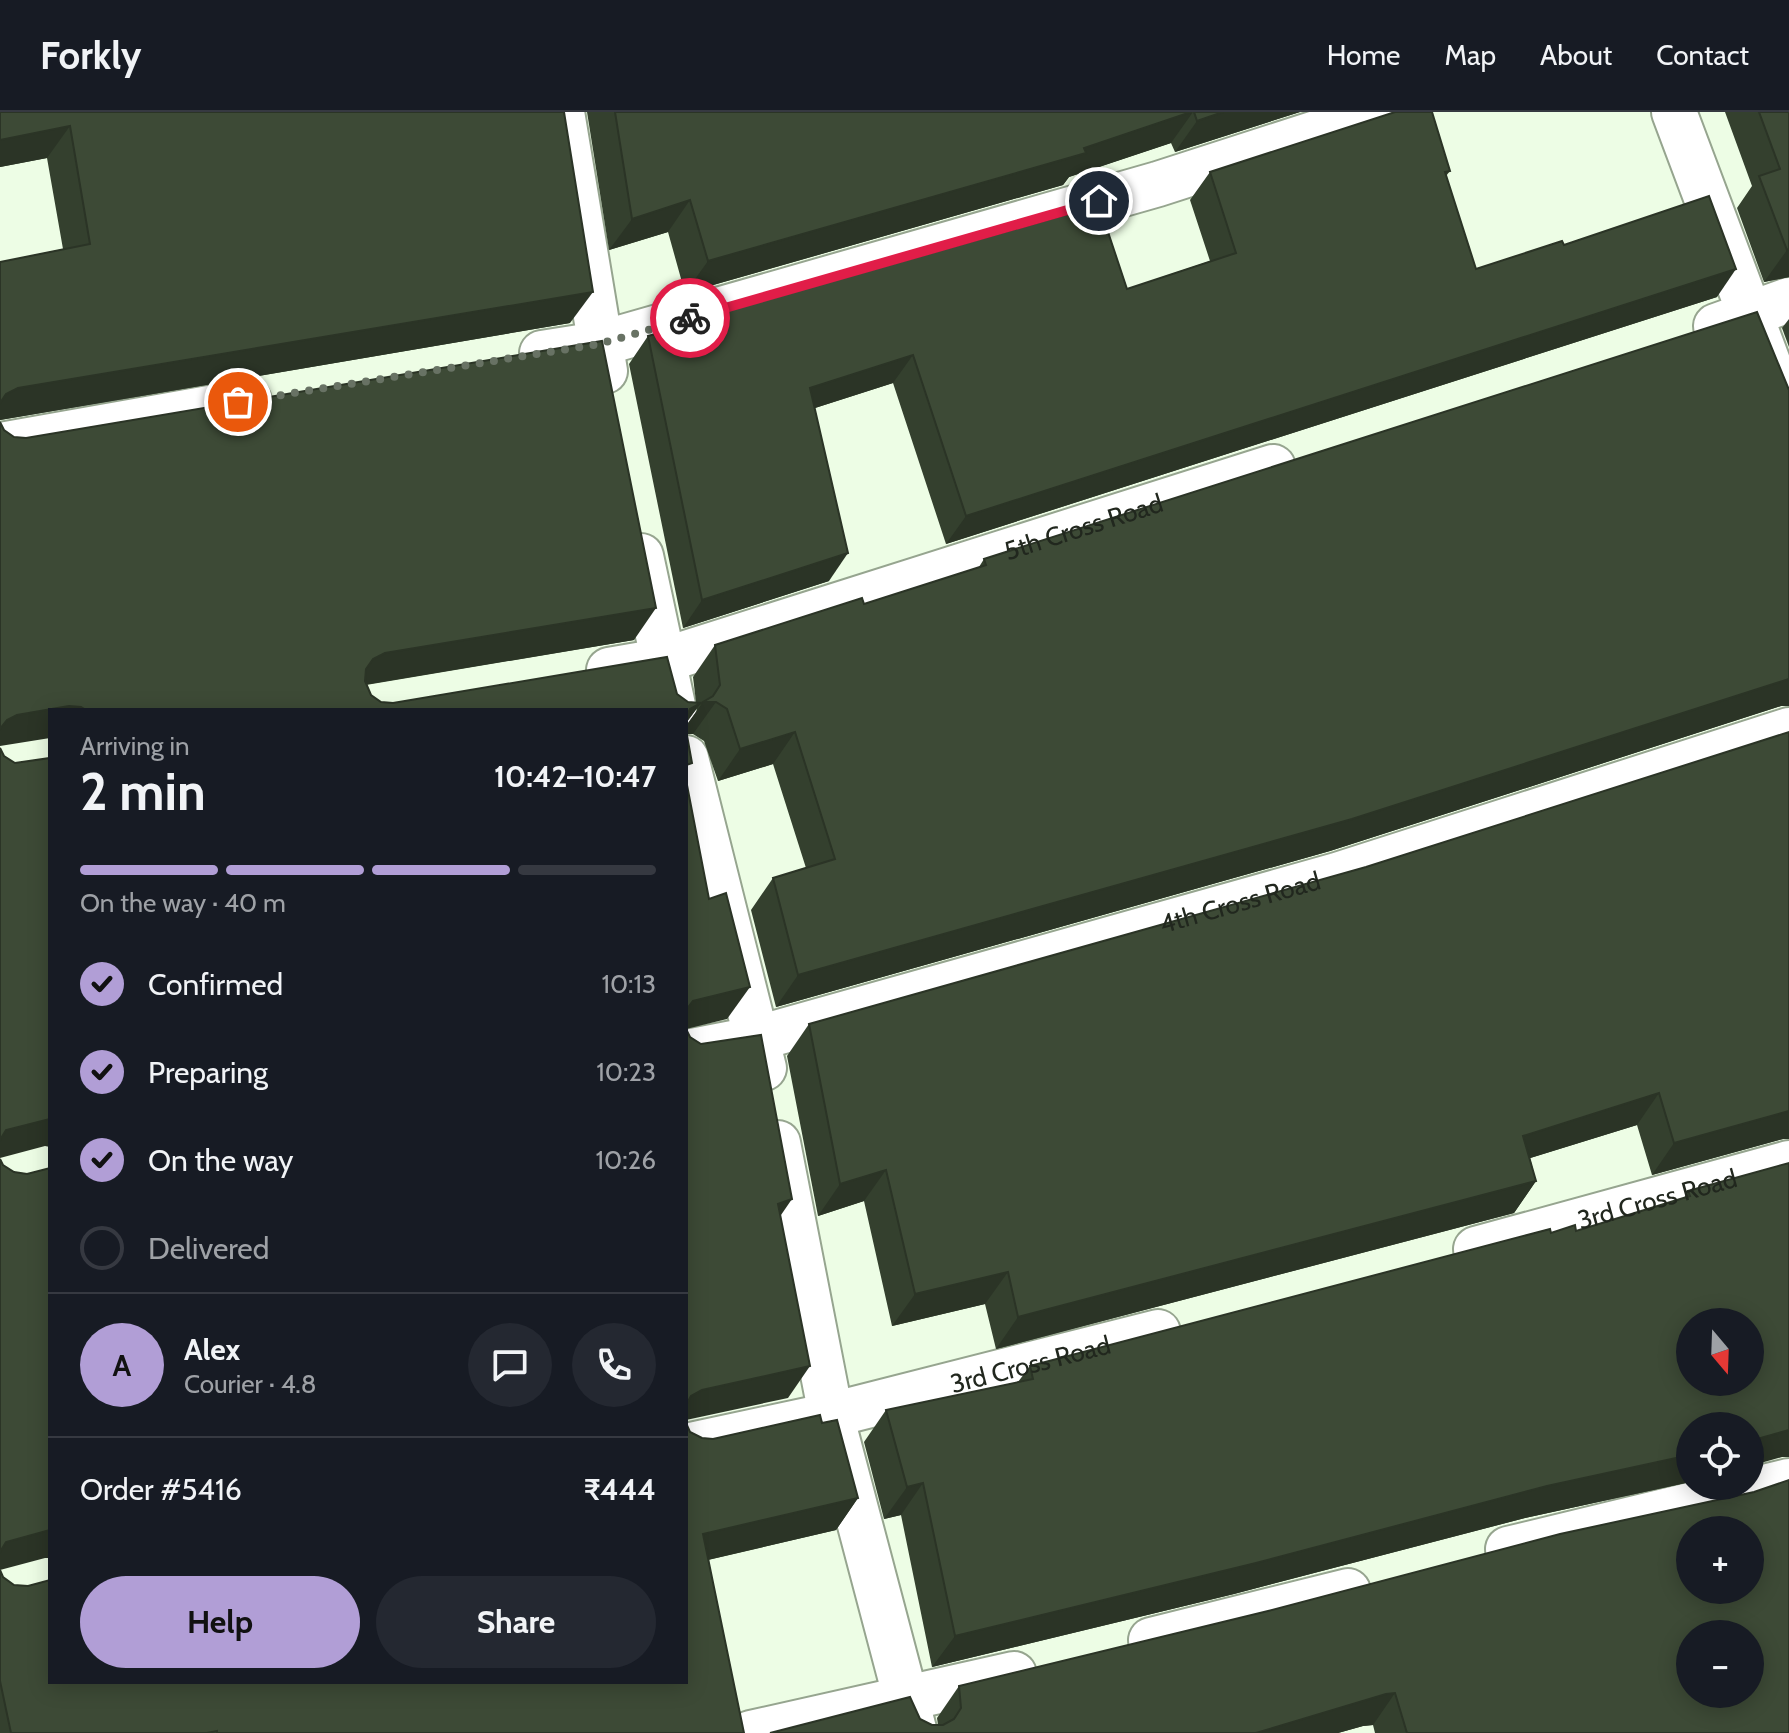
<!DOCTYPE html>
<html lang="en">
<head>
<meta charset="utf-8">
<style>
	body { margin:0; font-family:Cabin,sans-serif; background:#242831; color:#f1f3f6; height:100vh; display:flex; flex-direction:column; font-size:30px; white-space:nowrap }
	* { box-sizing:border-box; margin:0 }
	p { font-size:26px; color:#9ea1a6 }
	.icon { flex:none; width:44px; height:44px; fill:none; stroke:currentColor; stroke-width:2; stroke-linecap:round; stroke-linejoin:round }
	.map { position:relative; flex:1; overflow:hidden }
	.details { position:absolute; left:48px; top:596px; width:640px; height:976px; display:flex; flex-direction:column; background:#171b24; border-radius:0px; box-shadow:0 4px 20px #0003 }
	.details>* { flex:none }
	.needle { width:52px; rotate:161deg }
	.fabs { position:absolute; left:1676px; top:1196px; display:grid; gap:16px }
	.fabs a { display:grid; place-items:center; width:88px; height:88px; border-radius:50%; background:#171b24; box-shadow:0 4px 20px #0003; font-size:40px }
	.pin { position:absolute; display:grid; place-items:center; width:68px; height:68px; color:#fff; margin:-34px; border:4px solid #fff; border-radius:50%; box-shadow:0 2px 8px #0007 }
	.courier { position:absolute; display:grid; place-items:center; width:80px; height:80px; margin:-40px; border:6px solid #e11d48; border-radius:50%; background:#fff; color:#222; box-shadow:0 2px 10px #0007 }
	.head em { font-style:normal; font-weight:800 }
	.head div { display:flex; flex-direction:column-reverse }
	.head { display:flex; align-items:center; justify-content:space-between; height:136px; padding:0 32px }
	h1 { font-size:52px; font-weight:800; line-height:60px }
	.bar { display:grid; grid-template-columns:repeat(4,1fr); gap:12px 8px; align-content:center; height:96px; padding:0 32px }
	.bar i { height:10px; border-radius:6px; background:#363941 }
	.bar .active { background:#b19ed6 }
	.bar p { grid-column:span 4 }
	.line { display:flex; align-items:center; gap:20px; padding:0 32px; border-top:2px solid #363941 }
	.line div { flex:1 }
	.round { display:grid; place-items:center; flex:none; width:84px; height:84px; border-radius:42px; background:#242831 }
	ol { padding:0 32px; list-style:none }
	li { display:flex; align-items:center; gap:24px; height:88px }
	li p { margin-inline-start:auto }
	li .icon { padding:8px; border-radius:50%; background:#b19ed6; color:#111; stroke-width:4 }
	li:last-child { color:#9ea1a6 }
	li i { width:44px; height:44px; border:4px solid #363941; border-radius:50% }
	.button { display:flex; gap:16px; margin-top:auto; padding:16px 32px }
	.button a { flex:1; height:92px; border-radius:48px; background:#b19ed6; color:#111; font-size:32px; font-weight:800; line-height:92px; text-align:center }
	.button a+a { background:#242831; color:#f1f3f6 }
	header { display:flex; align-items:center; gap:48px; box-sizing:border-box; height:112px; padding:0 40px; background:#171b24; border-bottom:2px solid #363941 }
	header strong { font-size:38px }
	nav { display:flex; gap:44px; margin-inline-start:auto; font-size:28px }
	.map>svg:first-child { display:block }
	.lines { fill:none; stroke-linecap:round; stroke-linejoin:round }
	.minor-casing { stroke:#96a58f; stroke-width:48 }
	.tertiary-casing { stroke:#96a58f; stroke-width:48 }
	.minor { stroke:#fff; stroke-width:44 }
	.tertiary { stroke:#fff; stroke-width:44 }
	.wall { fill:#34402e }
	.shaded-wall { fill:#2b3426 }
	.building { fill:#3d4a36; stroke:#2b3426; stroke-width:2; fill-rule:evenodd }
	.done { stroke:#687264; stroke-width:8; stroke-dasharray:0 14.4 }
	.route { stroke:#e11d48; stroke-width:10 }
	.labels { text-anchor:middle; stroke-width:8; stroke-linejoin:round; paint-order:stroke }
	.street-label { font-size:26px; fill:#21271e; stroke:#fff }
</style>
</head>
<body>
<header>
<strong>Forkly</strong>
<nav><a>Home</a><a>Map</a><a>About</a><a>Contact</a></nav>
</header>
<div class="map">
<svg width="1789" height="1621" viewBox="0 0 1789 1621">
	<rect width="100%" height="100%" fill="#edfde5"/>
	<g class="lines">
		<g class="minor-casing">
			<g id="minor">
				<path d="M 562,0 L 605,259"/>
				<path d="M 1716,214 L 1789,188"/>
				<path d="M 542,241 L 599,232 L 1158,72 L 1381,0"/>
				<path d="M 0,333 L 249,289"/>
				<path d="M 641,444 L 674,598"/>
				<path id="s1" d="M 609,558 L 661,549 L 1273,355"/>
				<path d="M 686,646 L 764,956"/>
				<path id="s2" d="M 686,940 L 758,926 L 1337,763 L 1789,618"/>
				<path d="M 778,1031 L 831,1303 L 915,1621"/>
				<path id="s3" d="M 1476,1137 L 1789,1051"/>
				<path id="s4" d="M 686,1334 L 831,1303 L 1158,1220"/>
				<path d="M 1508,1437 L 1789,1369"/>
				<path d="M 1151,1528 L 1348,1479"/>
				<path d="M 751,1621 L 1014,1562"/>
			</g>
		</g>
		<g class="tertiary-casing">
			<path id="tertiary" d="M 1674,0 L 1789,306"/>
		</g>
		<use href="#minor" class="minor"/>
		<use href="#tertiary" class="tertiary"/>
	</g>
	<g class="wall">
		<path d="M 0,0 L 564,0 L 570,211 L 0,308 L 0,150 L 63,137 L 47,46 L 0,55 Z"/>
		<path d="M 587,0 L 1300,0 L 1175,40 L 1171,31 L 1069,65 L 1063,73 L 685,181 L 668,120 L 609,138 Z"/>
		<path d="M 1725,0 L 1789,0 L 1789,165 L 1764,170 L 1737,96 L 1752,74 Z"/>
		<path d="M 1450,59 L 1446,64 L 1476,157 L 1564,133 L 1717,185 L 946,432 L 893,271 L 815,296 L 829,469 L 683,516 L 629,252 L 648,224 L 716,205 L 719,201 L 1127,177 L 1210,149 L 1190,88 L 1210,60 Z"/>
		<path d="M 1789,207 L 1789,235 L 1782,216 Z"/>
		<path d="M 1789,278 L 1789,594 L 1781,594 L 1330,739 L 776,895 L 751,798 L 773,766 L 806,756 L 773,652 L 718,669 L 704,629 L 693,622 L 687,622 L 686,660 L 686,614 L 697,599 L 697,596 L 686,611 L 686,598 L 50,598 L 46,625 L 4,318 L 14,325 L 634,528 L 366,573 L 371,583 L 381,590 L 393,591 L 677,582 L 688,590 L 696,590 L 693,565 L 715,533 L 864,492 L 979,455 L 984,447 Z"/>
		<path d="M 1366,755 L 1783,1027 L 1652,1063 L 1637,1013 L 1530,1046 L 1536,1069 L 1514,1101 L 996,1237 L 985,1192 L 892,1214 L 864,1089 L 818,1104 L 787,944 L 809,912 Z"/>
		<path d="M 1688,1079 L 1782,1345 L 1690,1314 L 1690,1370 L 1525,1406 L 1234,1482 L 932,1555 L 901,1403 L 884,1407 L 864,1330 L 886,1298 L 1018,1270 L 1030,1254 L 1551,1121 L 1576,1119 L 1684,1086 Z"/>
		<path d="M 822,1311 L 858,1386 L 836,1418 L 708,1448 L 744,1621 L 0,1621 L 0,1458 L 3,1465 L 14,1473 L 28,1474 L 50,1570 L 690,1320 L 702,1326 L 713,1327 Z"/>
		<path d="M 1268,1499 L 1789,1621 L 1375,1621 L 1373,1613 L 1363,1614 L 1338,1621 L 770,1621 L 920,1607 L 932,1613 L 938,1613 L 937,1606 L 959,1574 Z"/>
	</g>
	<g class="shaded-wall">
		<path d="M 1191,0 L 1193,0 L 1171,31 L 1069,65 L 1063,73 L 685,181 L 708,149 L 1084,36 Z"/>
		<path d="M 1223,0 L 1300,0 L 1175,40 L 1197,9 Z"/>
		<path d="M 70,14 L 47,46 L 0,55 L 0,28 Z"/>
		<path d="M 690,88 L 668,120 L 609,138 L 632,107 Z"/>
		<path d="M 1789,137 L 1789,165 L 1764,170 L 1787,138 Z"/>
		<path d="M 1736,157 L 1717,185 L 946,432 L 966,404 Z"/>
		<path d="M 593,180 L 570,211 L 0,308 L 0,291 L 6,282 L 18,276 Z"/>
		<path d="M 913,243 L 893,271 L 790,304 L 810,276 Z"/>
		<path d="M 848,441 L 829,469 L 683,516 L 702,488 Z"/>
		<path d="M 656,496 L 634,528 L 363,573 L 351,579 L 373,547 L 385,541 Z"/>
		<path d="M 1789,567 L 1789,594 L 1781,594 L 1330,739 L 776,895 L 798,863 Z"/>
		<path d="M 703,590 L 716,590 L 693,622 L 686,622 L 686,614 Z"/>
		<path d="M 701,591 L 686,611 L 686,603 L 690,597 Z"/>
		<path d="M 69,594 L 81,595 L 79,598 L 50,598 L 50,626 L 0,634 L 0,617 L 7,608 L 17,603 Z"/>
		<path d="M 795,620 L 773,652 L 718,669 L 740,637 Z"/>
		<path d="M 750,875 L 727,907 L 686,917 L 686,898 L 693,889 Z"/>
		<path d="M 1659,981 L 1637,1013 L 1501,1055 L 1523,1024 Z"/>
		<path d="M 1789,999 L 1789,1027 L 1783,1027 L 1652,1063 L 1674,1031 Z"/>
		<path d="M 50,1007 L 50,1035 L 45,1034 L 0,1046 L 0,1027 L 6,1018 Z"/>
		<path d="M 886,1058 L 864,1089 L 818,1104 L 840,1072 Z"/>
		<path d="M 1536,1069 L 1514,1101 L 996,1237 L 1018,1205 Z"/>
		<path d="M 792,1087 L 770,1119 L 778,1092 Z"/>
		<path d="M 1008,1160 L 985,1192 L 892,1214 L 915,1182 Z"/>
		<path d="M 810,1254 L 788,1286 L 686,1308 L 686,1291 L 691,1284 L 702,1278 Z"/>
		<path d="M 1789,1318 L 1789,1345 L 1782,1345 L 1750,1354 L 1750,1329 Z"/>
		<path d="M 1690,1343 L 1690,1370 L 1525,1406 L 1234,1482 L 932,1555 L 955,1524 L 1547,1374 Z"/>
		<path d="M 923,1371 L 901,1403 L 884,1407 L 907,1375 Z"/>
		<path d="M 858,1386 L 836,1418 L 686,1453 L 703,1422 Z"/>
		<path d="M 50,1418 L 50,1446 L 45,1446 L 0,1458 L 0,1439 L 6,1430 Z"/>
		<path d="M 1395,1581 L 1373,1613 L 1363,1614 L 1338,1621 L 1256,1621 L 1386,1582 Z"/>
	</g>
	<g class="building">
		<path d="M 0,0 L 564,0 L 593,180 L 18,276 L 6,282 L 0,291 L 0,150 L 90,132 L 70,14 L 0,28 Z"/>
		<path d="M 615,0 L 1191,0 L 1084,36 L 1086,41 L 708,149 L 690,88 L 632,107 Z"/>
		<path d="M 1194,0 L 1223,0 L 1197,9 Z"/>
		<path d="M 1395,0 L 1432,0 L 1450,59 L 1445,60 L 1476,157 L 1562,129 L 1564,133 L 1709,84 L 1736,157 L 966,404 L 913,243 L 810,276 L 848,441 L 702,488 L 648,224 L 720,204 L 719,201 L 1099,93 L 1127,177 L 1236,141 L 1210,60 Z"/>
		<path d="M 1759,0 L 1789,0 L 1789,137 L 1787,138 L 1759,64 L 1780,57 Z"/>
		<path d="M 1757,200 L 1789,278 L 1789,567 L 1352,707 L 798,863 L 773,766 L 835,747 L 795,620 L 740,637 L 727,597 L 716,590 L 703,590 L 713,584 L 720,573 L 715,533 L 862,486 L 864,492 L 986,453 L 984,447 Z"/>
		<path d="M 602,229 L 656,496 L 385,541 L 373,547 L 366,557 L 365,569 L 371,583 L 381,590 L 393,591 L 667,545 L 677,582 L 688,590 L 701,591 L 690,597 L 686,605 L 686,598 L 86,598 L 81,595 L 69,594 L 17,603 L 7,608 L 0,617 L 0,310 L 4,318 L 14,325 L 26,326 Z"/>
		<path d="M 686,618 L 692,651 L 686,653 Z"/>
		<path d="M 1789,620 L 1789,999 L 1674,1031 L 1659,981 L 1523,1024 L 1536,1069 L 1018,1205 L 1008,1160 L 915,1182 L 886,1058 L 840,1072 L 809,912 L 1366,755 Z"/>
		<path d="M 0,636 L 4,644 L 15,651 L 50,646 L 50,1007 L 6,1018 L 0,1028 Z"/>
		<path d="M 686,668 L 709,787 L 726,781 L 750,875 L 693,889 L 686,898 Z"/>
		<path d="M 686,917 L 690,925 L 701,932 L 761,923 L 792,1087 L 778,1092 L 810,1254 L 702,1278 L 691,1284 L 686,1293 Z"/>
		<path d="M 0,1047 L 3,1053 L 14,1060 L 27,1062 L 50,1056 L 50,1418 L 6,1430 L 0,1440 Z"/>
		<path d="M 1789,1051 L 1789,1318 L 1750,1329 L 1750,1314 L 1690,1314 L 1690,1343 L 1547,1374 L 1256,1451 L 955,1524 L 923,1371 L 907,1375 L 886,1298 L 1033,1267 L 1030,1254 L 1550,1117 L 1551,1121 L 1575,1113 L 1576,1119 L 1690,1084 L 1688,1079 ZM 1690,1210 L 1750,1210 L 1750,1270 L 1690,1270 Z"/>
		<path d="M 820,1303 L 822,1311 L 837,1308 L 858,1386 L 703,1422 L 744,1621 L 217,1621 L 217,1619 L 207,1621 L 11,1621 L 0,1569 L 0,1458 L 3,1465 L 14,1473 L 28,1474 L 50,1468 L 50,1570 L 686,1570 L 686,1311 L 690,1320 L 702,1326 L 713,1327 Z"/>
		<path d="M 1789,1368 L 1789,1621 L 1407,1621 L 1395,1581 L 1386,1582 L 1256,1621 L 770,1621 L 910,1585 L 920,1607 L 932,1613 L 943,1613 L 954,1607 L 961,1596 L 959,1574 L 1268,1499 L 1560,1422 L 1754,1380 ZM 1690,1418 L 1750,1418 L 1750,1478 L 1690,1478 ZM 1690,1522 L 1750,1522 L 1750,1582 L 1690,1582 Z"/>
	</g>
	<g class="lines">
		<path class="done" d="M 238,290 L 599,232 L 690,206"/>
		<path class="route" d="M 690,206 L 1099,89"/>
	</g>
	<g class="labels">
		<g class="street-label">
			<text dy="9" stroke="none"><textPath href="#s1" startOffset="496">5th Cross Road</textPath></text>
			<text dy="9" stroke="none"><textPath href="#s2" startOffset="574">4th Cross Road</textPath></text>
			<text dy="9" stroke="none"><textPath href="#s3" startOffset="188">3rd Cross Road</textPath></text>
			<text dy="9" stroke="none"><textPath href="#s4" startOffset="354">3rd Cross Road</textPath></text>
		</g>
	</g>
</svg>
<div class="fabs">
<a><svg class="needle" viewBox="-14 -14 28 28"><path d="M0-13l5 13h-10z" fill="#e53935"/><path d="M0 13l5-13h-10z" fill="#9ea1a6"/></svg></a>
<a><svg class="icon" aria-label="locate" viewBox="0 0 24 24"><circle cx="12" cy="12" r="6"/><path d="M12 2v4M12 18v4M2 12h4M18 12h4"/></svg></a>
<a>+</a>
<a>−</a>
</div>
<div class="pin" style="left:238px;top:290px;background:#ea580c"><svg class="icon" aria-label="bag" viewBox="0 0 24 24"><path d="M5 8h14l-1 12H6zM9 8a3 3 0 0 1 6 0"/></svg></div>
<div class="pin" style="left:1099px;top:89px;background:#1f2937"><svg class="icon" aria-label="home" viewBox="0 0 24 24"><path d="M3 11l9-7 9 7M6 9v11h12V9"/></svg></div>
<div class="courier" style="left:690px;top:206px"><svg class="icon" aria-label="bike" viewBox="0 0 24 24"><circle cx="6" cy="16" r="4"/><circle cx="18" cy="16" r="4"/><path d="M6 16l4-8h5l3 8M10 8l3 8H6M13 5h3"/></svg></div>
<section class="details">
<div class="head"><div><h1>2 min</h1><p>Arriving in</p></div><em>10:42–10:47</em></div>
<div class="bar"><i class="active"></i><i class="active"></i><i class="active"></i><i></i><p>On the way · 40 m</p></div>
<ol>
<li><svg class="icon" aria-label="check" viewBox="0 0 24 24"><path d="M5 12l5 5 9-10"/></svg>Confirmed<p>10:13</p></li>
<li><svg class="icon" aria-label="check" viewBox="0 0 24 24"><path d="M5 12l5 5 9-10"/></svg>Preparing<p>10:23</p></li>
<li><svg class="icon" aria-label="check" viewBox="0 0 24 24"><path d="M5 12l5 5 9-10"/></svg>On the way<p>10:26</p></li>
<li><i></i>Delivered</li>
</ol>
<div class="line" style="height:144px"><b class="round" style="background:#b19ed6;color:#111">A</b><div><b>Alex</b><p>Courier · 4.8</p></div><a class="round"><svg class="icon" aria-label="chat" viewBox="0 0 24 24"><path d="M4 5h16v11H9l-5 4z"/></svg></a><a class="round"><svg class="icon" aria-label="phone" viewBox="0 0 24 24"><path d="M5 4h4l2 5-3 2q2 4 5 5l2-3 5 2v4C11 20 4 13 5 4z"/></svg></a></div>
<div class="line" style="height:104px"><div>Order #5416</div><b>₹444</b></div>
<div class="button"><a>Help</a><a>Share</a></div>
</section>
</div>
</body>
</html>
